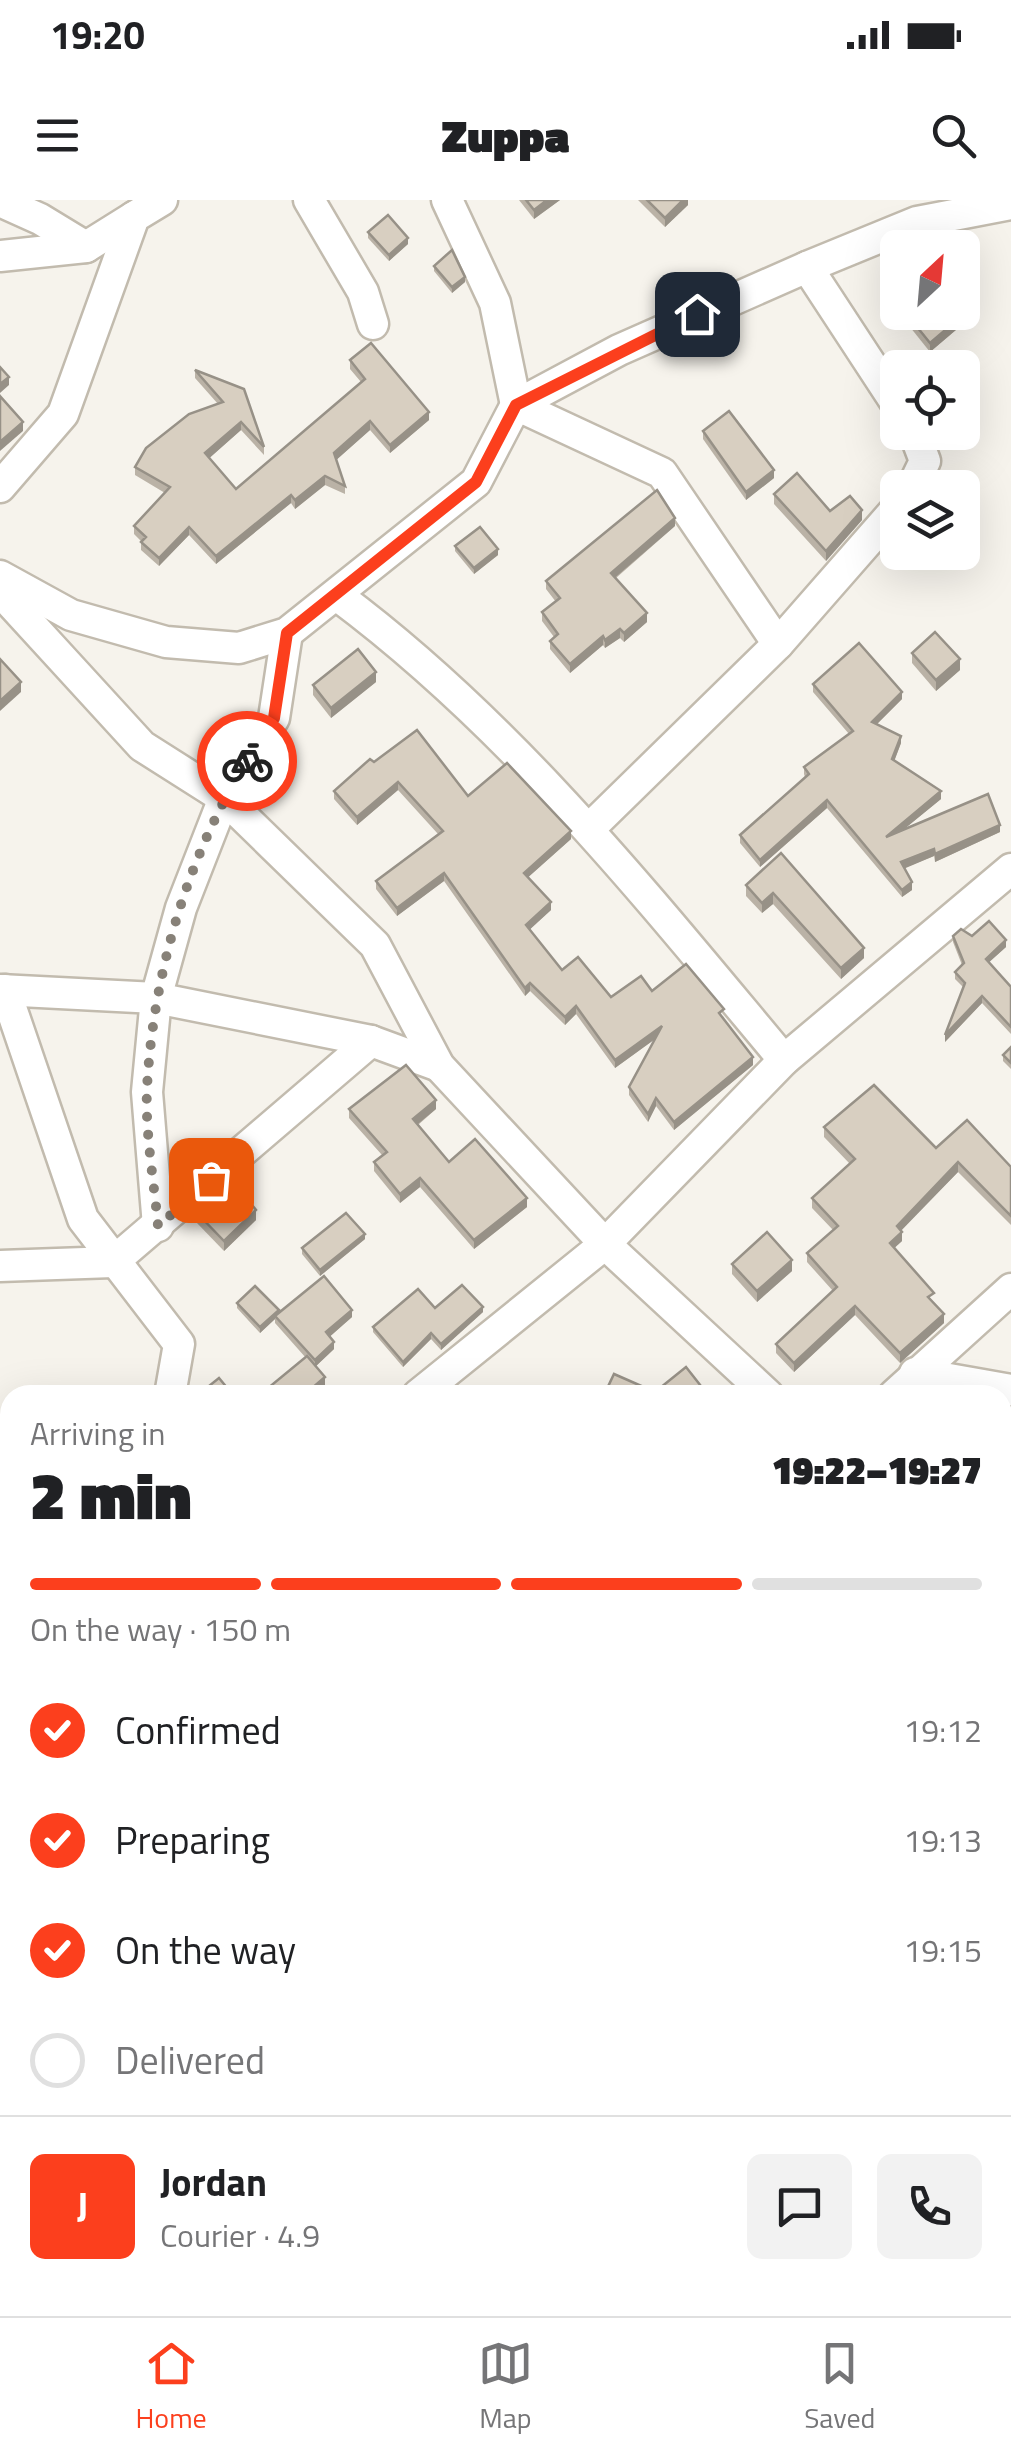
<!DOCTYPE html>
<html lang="en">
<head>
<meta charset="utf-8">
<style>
	body { margin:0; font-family:"Titillium Web",sans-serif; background:#f2f2f2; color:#202124; height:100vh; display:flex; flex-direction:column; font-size:38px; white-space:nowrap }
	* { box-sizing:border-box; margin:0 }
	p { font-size:32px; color:#757577 }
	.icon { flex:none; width:55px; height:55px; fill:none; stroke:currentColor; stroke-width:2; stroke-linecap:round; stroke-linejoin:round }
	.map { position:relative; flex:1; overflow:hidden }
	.panel { position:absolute; left:0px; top:1185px; width:1012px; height:932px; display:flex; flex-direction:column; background:#fff; border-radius:30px 30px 0 0; box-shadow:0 10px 40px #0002 }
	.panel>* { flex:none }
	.needle { width:65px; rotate:26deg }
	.fabs { position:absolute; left:880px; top:30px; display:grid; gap:20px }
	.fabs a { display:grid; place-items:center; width:100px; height:100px; border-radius:15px; background:#fff; box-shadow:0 10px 40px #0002; font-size:50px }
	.pin { position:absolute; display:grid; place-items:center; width:85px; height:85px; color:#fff; margin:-42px; border-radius:20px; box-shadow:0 5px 15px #0006 }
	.courier { position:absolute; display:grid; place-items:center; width:100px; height:100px; margin:-50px; border:8px solid #fc3f1d; border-radius:50%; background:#fff; color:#222; box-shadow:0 2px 12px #0007 }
	.overview em { font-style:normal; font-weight:800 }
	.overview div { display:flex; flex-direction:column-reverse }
	.overview { display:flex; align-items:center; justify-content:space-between; height:170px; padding:0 30px }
	h1 { font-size:65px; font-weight:800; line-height:75px }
	.bar { display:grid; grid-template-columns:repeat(4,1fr); gap:15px 10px; align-content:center; height:120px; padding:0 30px }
	.bar i { height:12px; border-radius:8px; background:#e0e0e0 }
	.bar .current { background:#fc3f1d }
	.bar p { grid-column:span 4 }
	.line { display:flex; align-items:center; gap:25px; padding:0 30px; border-top:2px solid #e0e0e0 }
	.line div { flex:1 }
	.round { display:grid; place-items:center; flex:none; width:105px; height:105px; border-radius:15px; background:#f2f2f2 }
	ol { padding:0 30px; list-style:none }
	li { display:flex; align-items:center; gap:30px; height:110px }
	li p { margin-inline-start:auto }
	li .icon { padding:10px; border-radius:50%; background:#fc3f1d; color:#fff; stroke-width:4 }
	li:last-child { color:#757577 }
	li i { width:55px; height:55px; border:5px solid #e0e0e0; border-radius:50% }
	.status { display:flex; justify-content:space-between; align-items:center; height:70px; padding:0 50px; background:#fff; direction:ltr }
	.status svg { height:28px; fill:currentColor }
	header { display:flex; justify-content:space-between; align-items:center; height:130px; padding:0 30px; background:#fff; font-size:45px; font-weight:800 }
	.dock { display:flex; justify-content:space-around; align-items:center; height:140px; border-top:2px solid #e0e0e0; background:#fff; font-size:28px; color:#757577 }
	.dock a { display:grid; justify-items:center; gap:5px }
	.dock .current { color:#fc3f1d }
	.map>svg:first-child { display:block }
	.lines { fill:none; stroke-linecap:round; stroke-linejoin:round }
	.stream { stroke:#a9d4f2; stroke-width:9 }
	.minor-casing { stroke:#c2bbae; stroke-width:35 }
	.minor { stroke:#fff; stroke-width:30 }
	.wall { fill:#bab2a6 }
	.shaded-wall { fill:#979187 }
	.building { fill:#d8cfc1; stroke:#979187; stroke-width:2.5 }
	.done { stroke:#878178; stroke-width:10; stroke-dasharray:0 18 }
	.route { stroke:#fc3f1d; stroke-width:12 }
</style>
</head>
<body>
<div class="status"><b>19:20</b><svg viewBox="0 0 49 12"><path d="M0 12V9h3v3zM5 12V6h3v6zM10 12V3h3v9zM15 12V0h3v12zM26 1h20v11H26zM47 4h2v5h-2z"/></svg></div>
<header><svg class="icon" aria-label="menu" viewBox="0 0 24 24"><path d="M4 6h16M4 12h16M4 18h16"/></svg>Zuppa<svg class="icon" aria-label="search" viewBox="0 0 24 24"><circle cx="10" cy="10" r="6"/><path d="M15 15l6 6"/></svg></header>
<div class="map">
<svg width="1011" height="2116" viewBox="0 0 1011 2116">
	<rect width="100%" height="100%" fill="#f6f3ec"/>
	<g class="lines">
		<g class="stream">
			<path d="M 0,2038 L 10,2040"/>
			<path d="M 85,2116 L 90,2108"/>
		</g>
		<g class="minor-casing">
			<g id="minor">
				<path d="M 309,0 L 363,92 L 373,124"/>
				<path d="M 447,0 L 495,103 L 516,205 L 662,273 L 778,444"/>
				<path d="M 0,1 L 40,19 L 86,47"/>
				<path d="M 0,56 L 86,47 L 134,17"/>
				<path d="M 807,67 L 898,206"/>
				<path d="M 0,287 L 63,214 L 134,17 L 162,0"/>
				<path d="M 912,288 L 925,261 L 914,232"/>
				<path d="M 0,376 L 71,415 L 166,442 L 239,448 L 287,433 L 476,282 L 516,205 L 619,150 L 807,67 L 917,22 L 1011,4"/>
				<path d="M 0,391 L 142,546 L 224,598 L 375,745 L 439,866 L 605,1044 L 768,1195"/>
				<path d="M 338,396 C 511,525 646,695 784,860"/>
				<path d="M 590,628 L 778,444 L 898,307"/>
				<path d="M 0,790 L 156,798 L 371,841 L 439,866"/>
				<path d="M 5,790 L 83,1019 L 179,1144 L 170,1195"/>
				<path d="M 158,1026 L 147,892 L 156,798 L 181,708 L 224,598 L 274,518 L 287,433"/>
				<path d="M 0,1066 L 113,1062 L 371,841"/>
				<path d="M 915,1173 L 1011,1190"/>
				<path d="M 418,1195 L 605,1044 L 784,860 L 1011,669"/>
				<path d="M 894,1195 L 1011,1089"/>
				<path d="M 0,1367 L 10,1366"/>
				<path d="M 1002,1467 L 1011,1475"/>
				<path d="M 0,1691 L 10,1691"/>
				<path d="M 1002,1827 L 1011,1831"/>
				<path d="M 0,1858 L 10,1870"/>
				<path d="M 1002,2048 L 1011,2039"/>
				<path d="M 941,2116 L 947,2108"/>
			</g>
		</g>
		<use href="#minor" class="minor"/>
	</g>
	<g class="wall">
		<path d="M 519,0 L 560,0 L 534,19 Z"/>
		<path d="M 638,0 L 688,0 L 688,5 L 665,27 Z"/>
		<path d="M 368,32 L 408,44 L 389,61 L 368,38 Z"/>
		<path d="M 434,66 L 465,82 L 452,93 L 434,71 Z"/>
		<path d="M 898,77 L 898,112 L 885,97 L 885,88 Z"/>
		<path d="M 898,112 L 977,112 L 930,152 Z"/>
		<path d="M 350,160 L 429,220 L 390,253 L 370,230 L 336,260 L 345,286 L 345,294 L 325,285 L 295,309 L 291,303 L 216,364 L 189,335 L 159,366 L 141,350 L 141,341 L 134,334 L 134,326 L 165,293 L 135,275 L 135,267 L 218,204 L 195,178 L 195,170 L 264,247 L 264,255 L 241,230 L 209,258 L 236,289 L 361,182 L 350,169 Z"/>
		<path d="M 703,231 L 774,278 L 746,300 L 703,239 Z"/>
		<path d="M 774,294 L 830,311 L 862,320 L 826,361 L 774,304 Z"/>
		<path d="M 675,326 L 616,378 L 647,422 L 624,442 L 620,438 L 605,448 L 603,445 L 570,473 L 550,449 L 550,441 L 554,437 L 542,421 L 542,412 L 556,402 L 546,389 L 546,381 Z"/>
		<path d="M 455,346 L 498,355 L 474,374 L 455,351 Z"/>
		<path d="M 912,453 L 960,470 L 936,491 L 912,463 Z"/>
		<path d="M 376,482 L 331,518 L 313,495 L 313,485 Z"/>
		<path d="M 813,484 L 902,499 L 877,524 L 901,543 L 894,561 L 941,599 L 904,629 L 1000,632 L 935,662 L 934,656 L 904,668 L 912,690 L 902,697 L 827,608 L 760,667 L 740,643 L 740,635 L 805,577 L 804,574 L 804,567 L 849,534 L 813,492 Z"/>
		<path d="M 374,562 L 468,596 L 571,639 L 528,677 L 551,710 L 530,729 L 562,770 L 611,797 L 652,791 L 724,817 L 723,818 L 753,865 L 674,930 L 656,906 L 648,922 L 629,895 L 629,887 L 655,839 L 615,868 L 576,814 L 565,825 L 530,791 L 525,796 L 444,681 L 397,716 L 376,689 L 376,681 L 438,634 L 398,590 L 357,625 L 334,599 L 334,591 Z"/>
		<path d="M 781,653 L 864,758 L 841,779 L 773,704 L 762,713 L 746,696 L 746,685 Z"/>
		<path d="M 953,736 L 972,736 L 1006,747 L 989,762 L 1011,787 L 1011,834 L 982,803 L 945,842 L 963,787 L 955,779 L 955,772 L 962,765 L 953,742 Z"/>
		<path d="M 1011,847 L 1011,869 L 1003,861 L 1003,855 Z"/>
		<path d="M 349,909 L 436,909 L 418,925 L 449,962 L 527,1007 L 474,1049 L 420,987 L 400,1003 L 374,971 L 374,962 L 382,955 L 349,918 Z"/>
		<path d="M 824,927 L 936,948 L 1011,967 L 1011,1025 L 958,972 L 901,1030 L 902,1041 L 894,1048 L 933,1102 L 944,1123 L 900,1163 L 855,1115 L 794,1172 L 776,1153 L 776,1144 L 833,1091 L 807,1062 L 807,1053 L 833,1030 L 812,1008 L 812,998 L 850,964 L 824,937 Z"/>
		<path d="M 196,1012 L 256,1020 L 224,1051 L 196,1022 Z"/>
		<path d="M 365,1039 L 320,1076 L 302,1054 L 302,1048 Z"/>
		<path d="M 732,1064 L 792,1071 L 757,1102 L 732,1074 Z"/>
		<path d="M 237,1103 L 279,1112 L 352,1117 L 329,1137 L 334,1149 L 316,1166 L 325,1187 L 315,1195 L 262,1195 L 262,1193 L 306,1158 L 275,1123 L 275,1119 L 260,1133 L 237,1108 Z"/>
		<path d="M 435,1108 L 483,1112 L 441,1150 L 431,1139 L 403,1167 L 373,1132 L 373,1127 Z"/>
		<rect x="0" y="1221" width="10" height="43"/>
		<path d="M 10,1497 L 10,1569 L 0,1570 L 0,1498 Z"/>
	</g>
	<g class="shaded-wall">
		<path d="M 547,0 L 560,0 L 534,19 L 534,10 Z"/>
		<path d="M 683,0 L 688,0 L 688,5 L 665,27 L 665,18 Z"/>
		<path d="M 408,38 L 408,44 L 389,61 L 389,55 Z"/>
		<path d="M 465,77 L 465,82 L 452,93 L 452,87 Z"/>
		<path d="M 977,103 L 977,112 L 930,152 L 930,143 Z"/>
		<path d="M 9,177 L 9,185 L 0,193 L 0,184 Z"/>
		<path d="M 429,212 L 429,220 L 390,253 L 390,245 Z"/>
		<path d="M 370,221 L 370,230 L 334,262 L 334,253 Z"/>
		<path d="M 23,222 L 23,231 L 0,251 L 0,242 Z"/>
		<path d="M 241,222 L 241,230 L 205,262 L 205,253 Z"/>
		<path d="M 774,270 L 774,278 L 746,300 L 746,292 Z"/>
		<path d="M 325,276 L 325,285 L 295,309 L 295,300 Z"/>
		<path d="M 291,295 L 291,303 L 216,364 L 216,356 Z"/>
		<path d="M 862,310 L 862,320 L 826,361 L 826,351 Z"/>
		<path d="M 675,318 L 675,326 L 611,381 L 611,373 Z"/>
		<path d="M 189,327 L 189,335 L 159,366 L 159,358 Z"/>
		<path d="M 498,349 L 498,355 L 474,374 L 474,368 Z"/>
		<path d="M 647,413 L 647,422 L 624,442 L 624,433 Z"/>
		<path d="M 620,429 L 620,438 L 605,448 L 605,440 Z"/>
		<path d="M 603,436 L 603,445 L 570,473 L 570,464 Z"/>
		<path d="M 960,459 L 960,470 L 936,491 L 936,480 Z"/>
		<path d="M 376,472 L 376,482 L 331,518 L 331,508 Z"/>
		<path d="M 21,482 L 21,492 L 0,511 L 0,501 Z"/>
		<path d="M 902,492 L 902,499 L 872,529 L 872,522 Z"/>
		<path d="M 901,536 L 901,543 L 892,567 L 892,559 Z"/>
		<path d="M 398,582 L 398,590 L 357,625 L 357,617 Z"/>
		<path d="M 941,591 L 941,599 L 886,644 L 886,637 Z"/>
		<path d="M 827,600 L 827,608 L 760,667 L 760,660 Z"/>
		<path d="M 1000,625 L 1000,632 L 935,662 L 935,654 Z"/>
		<path d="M 571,631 L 571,639 L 524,681 L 524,673 Z"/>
		<path d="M 934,649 L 934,656 L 901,670 L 901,662 Z"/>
		<path d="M 444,673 L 444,681 L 397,716 L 397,708 Z"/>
		<path d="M 912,682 L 912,690 L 902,697 L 902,690 Z"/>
		<path d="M 773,693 L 773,704 L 762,713 L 762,703 Z"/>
		<path d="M 551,702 L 551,710 L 526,733 L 526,725 Z"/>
		<path d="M 1006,740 L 1006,747 L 986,765 L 986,759 Z"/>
		<path d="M 864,748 L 864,758 L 841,779 L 841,768 Z"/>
		<path d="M 530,783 L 530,791 L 525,796 L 525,788 Z"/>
		<path d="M 982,796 L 982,803 L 945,842 L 945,835 Z"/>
		<path d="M 576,806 L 576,814 L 565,825 L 565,817 Z"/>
		<path d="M 662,826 L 662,834 L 615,868 L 615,860 Z"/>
		<path d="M 753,857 L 753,865 L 674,930 L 674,922 Z"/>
		<path d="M 656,898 L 656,906 L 648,922 L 648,914 Z"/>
		<path d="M 436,900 L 436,909 L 413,928 L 413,919 Z"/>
		<path d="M 958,962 L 958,972 L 897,1035 L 897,1026 Z"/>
		<path d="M 420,978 L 420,987 L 400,1003 L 400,994 Z"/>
		<path d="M 527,998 L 527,1007 L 474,1049 L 474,1040 Z"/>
		<path d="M 256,1010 L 256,1020 L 224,1051 L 224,1041 Z"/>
		<path d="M 902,1032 L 902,1041 L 890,1052 L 890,1043 Z"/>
		<path d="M 365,1034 L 365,1039 L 320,1076 L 320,1070 Z"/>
		<path d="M 792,1060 L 792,1071 L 757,1102 L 757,1091 Z"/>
		<path d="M 855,1106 L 855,1115 L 794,1172 L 794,1163 Z"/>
		<path d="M 483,1107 L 483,1112 L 441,1150 L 441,1144 Z"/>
		<path d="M 279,1110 L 279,1115 L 275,1116 L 275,1119 L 260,1133 L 260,1127 Z"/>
		<path d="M 352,1110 L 352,1117 L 326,1140 L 326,1132 Z"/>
		<path d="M 944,1114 L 944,1123 L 900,1163 L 900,1153 Z"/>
		<path d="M 431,1133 L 431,1139 L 403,1167 L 403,1162 Z"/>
		<path d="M 334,1142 L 334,1149 L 315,1167 L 315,1160 Z"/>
		<path d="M 325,1177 L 325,1187 L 315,1195 L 304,1195 Z"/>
		<path d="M 1011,1336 L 1011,1350 L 1002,1357 L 1002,1344 Z"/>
	</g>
	<g class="building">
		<path d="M 526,0 L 547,0 L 534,10 Z"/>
		<path d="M 647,0 L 683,0 L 665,18 Z"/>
		<path d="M 388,15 L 408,38 L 389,55 L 368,32 Z"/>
		<path d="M 452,50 L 465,77 L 452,87 L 434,66 Z"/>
		<path d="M 898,77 L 898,103 L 885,88 Z"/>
		<path d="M 962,86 L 977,103 L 930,143 L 905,112 L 962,112 Z"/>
		<path d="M 371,143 L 429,212 L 390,245 L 370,221 L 334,253 L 345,286 L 325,276 L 295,300 L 291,295 L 216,356 L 189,327 L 159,358 L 141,342 L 146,337 L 134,326 L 170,287 L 135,267 L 146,248 L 189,214 L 223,202 L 195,170 L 244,189 L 264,247 L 241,222 L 205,253 L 236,289 L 365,179 L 350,160 Z"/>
		<path d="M 0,167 L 9,177 L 0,184 Z"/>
		<path d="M 0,196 L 23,222 L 0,242 Z"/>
		<path d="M 729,211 L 774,270 L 746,292 L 703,231 Z"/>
		<path d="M 797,273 L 830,311 L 850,296 L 862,310 L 826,351 L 774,294 Z"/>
		<path d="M 657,290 L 675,318 L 611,373 L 647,413 L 624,433 L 620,429 L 605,440 L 603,436 L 570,464 L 550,441 L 558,434 L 542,412 L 560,398 L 546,381 Z"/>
		<path d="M 480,327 L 498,349 L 474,368 L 455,346 Z"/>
		<path d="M 935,432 L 960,459 L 936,480 L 912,453 Z"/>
		<path d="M 859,443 L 902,492 L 872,522 L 901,536 L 892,559 L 941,591 L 886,637 L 988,594 L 1000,625 L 935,654 L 934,649 L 901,662 L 912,682 L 902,690 L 827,600 L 760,660 L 740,635 L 809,574 L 804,567 L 853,531 L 813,484 Z"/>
		<path d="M 358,449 L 376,472 L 331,508 L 313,485 Z"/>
		<path d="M 0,459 L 21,482 L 0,501 Z"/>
		<path d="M 417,530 L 468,596 L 507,563 L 571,631 L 524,673 L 551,702 L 526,725 L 562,770 L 578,757 L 611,797 L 641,776 L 652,791 L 686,764 L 724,809 L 719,813 L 753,857 L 674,922 L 656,898 L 648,914 L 629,887 L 662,826 L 615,860 L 576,806 L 565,817 L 530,783 L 525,788 L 444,673 L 397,708 L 376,681 L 443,631 L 398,582 L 357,617 L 334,591 L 370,559 L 374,562 Z"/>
		<path d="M 781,653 L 864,748 L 841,768 L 773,693 L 762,703 L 746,685 Z"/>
		<path d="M 989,721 L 1006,740 L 986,759 L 1011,787 L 1011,827 L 982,796 L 945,835 L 965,783 L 955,772 L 964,763 L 953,736 L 961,729 L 972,736 Z"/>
		<path d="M 1011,847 L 1011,863 L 1003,855 Z"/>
		<path d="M 406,865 L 436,900 L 413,919 L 449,962 L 475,939 L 527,998 L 474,1040 L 420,978 L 400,994 L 374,962 L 387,952 L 349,909 Z"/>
		<path d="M 874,885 L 936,948 L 967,920 L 1011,967 L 1011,1016 L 958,962 L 897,1026 L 902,1032 L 890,1043 L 934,1093 L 928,1097 L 944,1114 L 900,1153 L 855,1106 L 794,1163 L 776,1144 L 837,1087 L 807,1053 L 838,1026 L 812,998 L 855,959 L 824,927 Z"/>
		<path d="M 234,982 L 256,1010 L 224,1041 L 196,1012 Z"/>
		<path d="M 346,1013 L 365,1034 L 320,1070 L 302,1048 Z"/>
		<path d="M 767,1032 L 792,1060 L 757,1091 L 732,1064 Z"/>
		<path d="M 324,1076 L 352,1110 L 326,1132 L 334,1142 L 315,1160 L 275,1116 Z"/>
		<path d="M 462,1085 L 483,1107 L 441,1144 L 431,1133 L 403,1162 L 373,1127 L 418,1089 L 435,1108 Z"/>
		<path d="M 255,1086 L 279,1110 L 260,1127 L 237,1103 Z"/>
		<path d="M 307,1156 L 325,1177 L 304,1195 L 264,1195 L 262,1193 Z"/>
		<path d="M 686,1167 L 708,1195 L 604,1195 L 614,1174 L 655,1192 Z"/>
		<path d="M 219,1178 L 233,1195 L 199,1195 L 199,1194 Z"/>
		<rect x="0" y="1221" width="10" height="34"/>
		<path d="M 1002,1243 L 1011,1252 L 1011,1336 L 1002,1344 Z"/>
		<path d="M 10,1497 L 10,1559 L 0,1560 L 0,1498 Z"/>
		<path d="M 878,2108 L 919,2108 L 918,2116 L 874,2116 Z"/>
	</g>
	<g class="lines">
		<path class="done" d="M 211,980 L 158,1026 C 154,981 145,933 147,888 C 153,775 187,657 247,561"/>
		<path class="route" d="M 247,561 L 274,518 L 287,433 L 476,282 L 516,205 L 697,114"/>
	</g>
</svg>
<div class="fabs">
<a><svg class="needle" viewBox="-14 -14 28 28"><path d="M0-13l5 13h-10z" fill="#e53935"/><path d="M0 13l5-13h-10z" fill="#757577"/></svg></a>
<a><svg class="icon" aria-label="locate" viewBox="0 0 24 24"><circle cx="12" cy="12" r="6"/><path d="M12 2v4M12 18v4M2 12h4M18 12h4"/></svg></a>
<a><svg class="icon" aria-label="layers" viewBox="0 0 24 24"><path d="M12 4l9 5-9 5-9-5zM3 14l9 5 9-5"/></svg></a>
</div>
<div class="pin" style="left:211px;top:980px;background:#ea580c"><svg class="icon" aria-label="bag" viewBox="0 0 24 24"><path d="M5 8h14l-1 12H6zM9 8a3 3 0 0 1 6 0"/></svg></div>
<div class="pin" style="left:697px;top:114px;background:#1f2937"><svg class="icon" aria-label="home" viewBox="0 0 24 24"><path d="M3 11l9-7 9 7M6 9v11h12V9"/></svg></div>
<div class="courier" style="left:247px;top:561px"><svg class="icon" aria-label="bike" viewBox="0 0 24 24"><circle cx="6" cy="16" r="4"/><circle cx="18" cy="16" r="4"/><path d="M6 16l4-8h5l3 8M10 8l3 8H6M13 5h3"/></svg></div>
<section class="panel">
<div class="overview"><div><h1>2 min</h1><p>Arriving in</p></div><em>19:22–19:27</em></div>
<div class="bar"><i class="current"></i><i class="current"></i><i class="current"></i><i></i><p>On the way · 150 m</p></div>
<ol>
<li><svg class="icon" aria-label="check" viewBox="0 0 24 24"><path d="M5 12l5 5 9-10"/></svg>Confirmed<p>19:12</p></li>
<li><svg class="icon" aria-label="check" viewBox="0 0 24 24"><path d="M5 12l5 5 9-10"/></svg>Preparing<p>19:13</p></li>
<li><svg class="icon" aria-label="check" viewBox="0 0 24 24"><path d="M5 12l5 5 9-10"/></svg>On the way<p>19:15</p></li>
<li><i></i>Delivered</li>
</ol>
<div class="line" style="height:180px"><b class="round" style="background:#fc3f1d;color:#fff">J</b><div><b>Jordan</b><p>Courier · 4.9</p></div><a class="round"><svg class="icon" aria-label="chat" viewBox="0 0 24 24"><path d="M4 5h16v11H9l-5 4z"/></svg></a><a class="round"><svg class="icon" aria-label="phone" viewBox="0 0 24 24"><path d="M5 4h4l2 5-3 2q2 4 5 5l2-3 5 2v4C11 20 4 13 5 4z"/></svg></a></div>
</section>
</div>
<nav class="dock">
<a class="current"><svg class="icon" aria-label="home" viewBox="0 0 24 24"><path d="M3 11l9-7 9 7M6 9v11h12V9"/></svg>Home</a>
<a><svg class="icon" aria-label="map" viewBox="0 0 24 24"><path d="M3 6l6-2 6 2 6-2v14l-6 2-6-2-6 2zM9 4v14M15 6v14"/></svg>Map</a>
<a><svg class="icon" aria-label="saved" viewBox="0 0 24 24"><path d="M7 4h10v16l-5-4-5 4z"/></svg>Saved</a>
</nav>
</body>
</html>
